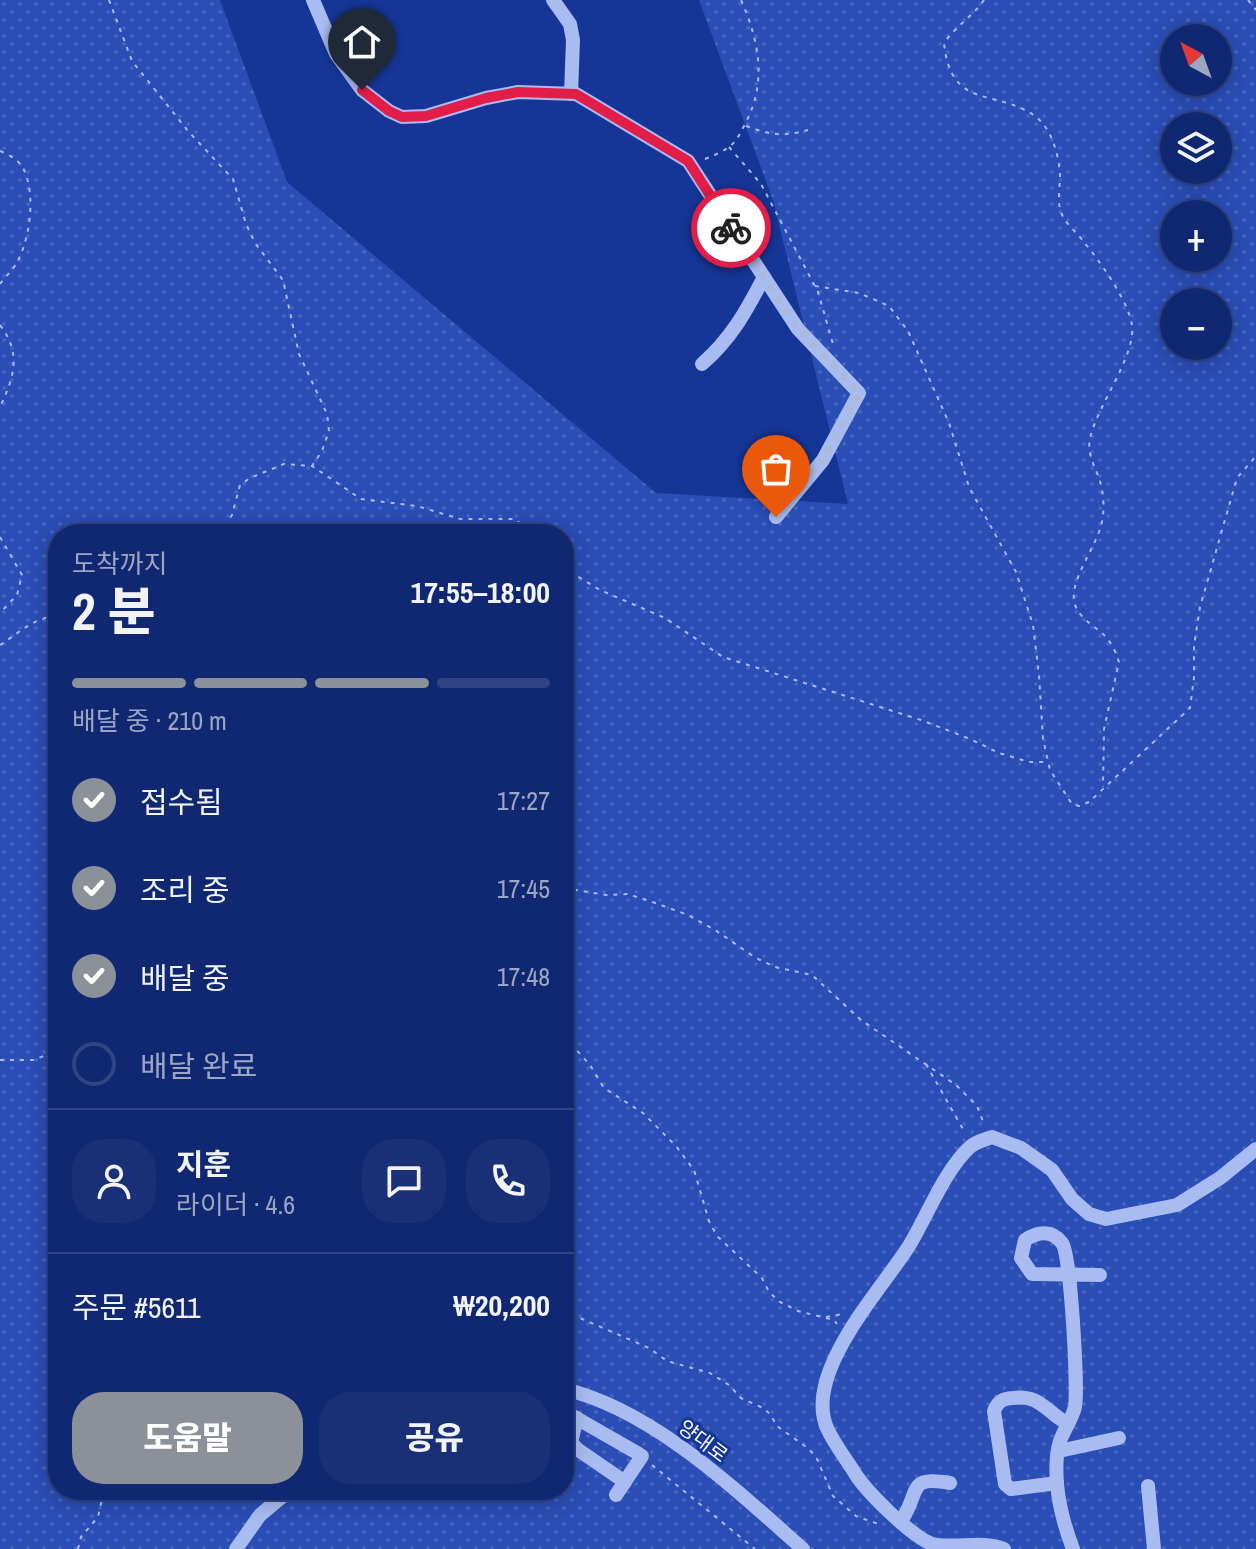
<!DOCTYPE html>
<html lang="ko">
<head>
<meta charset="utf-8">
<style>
	body { margin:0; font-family:"Archivo Narrow","Noto Sans KR",sans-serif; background:#193076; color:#f1f3f6; height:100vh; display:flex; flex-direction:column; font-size:30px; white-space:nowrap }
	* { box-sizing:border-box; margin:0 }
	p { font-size:26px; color:#9ca6c3 }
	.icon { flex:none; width:44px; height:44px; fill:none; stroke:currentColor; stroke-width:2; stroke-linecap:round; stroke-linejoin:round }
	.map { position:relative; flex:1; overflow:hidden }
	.drawer { position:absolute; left:48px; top:524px; width:526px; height:976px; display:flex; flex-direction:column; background:#102871; border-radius:32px; box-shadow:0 4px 20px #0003,0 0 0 2px #304484 }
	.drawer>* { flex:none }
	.needle { width:52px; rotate:319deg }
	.buttons { position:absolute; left:1160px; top:24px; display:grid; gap:16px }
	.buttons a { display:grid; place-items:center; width:72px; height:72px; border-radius:50%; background:#102871; box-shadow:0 4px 20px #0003,0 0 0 2px #304484; font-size:40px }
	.pin { position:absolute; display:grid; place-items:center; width:68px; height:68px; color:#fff; margin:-82px -34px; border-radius:50% 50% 50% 0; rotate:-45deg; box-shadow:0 0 8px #0007 }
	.pin .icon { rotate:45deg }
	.courier { position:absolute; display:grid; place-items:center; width:80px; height:80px; margin:-40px; border:6px solid #e11d48; border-radius:50%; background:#fff; color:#222; box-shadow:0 2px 10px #0007 }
	.summary em { font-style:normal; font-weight:800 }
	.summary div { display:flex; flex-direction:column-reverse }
	.summary { display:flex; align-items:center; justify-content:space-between; height:136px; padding:0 24px }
	h1 { font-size:52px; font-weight:800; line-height:60px }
	.bar { display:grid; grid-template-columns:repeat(4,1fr); gap:12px 8px; align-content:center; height:96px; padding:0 24px }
	.bar i { height:10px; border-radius:6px; background:#304484 }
	.bar .current { background:#8c9099 }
	.bar p { grid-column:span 4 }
	.line { display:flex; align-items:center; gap:20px; padding:0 24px; border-top:2px solid #304484 }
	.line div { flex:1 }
	.round { display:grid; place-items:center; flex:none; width:84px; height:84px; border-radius:32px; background:#193076 }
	ol { padding:0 24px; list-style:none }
	li { display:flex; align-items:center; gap:24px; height:88px }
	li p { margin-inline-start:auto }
	li .icon { padding:8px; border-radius:50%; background:#8c9099; color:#fff; stroke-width:4 }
	li:last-child { color:#9ca6c3 }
	li i { width:44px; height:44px; border:4px solid #304484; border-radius:50% }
	.button { display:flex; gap:16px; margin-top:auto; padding:16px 24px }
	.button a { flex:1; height:92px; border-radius:32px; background:#8c9099; color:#fff; font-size:32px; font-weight:800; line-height:92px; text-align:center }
	.button a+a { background:#193076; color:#f1f3f6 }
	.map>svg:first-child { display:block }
	.grass { fill:url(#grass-dots); fill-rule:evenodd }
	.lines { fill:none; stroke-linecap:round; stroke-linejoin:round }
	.path { stroke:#a9bcf1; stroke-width:2; stroke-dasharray:4 6; stroke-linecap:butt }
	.minor { stroke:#a9bcf1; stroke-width:14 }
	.done { stroke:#adb9db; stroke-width:8; stroke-dasharray:0 14.4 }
	.route { stroke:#e11d48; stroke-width:10 }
	.labels { text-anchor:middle; stroke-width:6; stroke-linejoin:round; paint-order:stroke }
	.street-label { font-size:20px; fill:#fff; stroke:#163697 }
</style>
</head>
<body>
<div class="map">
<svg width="1256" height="1549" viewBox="0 0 1256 1549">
	<defs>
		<pattern id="grass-dots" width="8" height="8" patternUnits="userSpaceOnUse" patternTransform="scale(2)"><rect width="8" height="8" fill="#2a4db6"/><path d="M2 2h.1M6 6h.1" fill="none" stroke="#4a68c1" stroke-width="1.8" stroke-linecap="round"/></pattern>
	</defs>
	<rect width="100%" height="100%" fill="#163697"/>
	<path class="grass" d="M 0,0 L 220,0 L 287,182 L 656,493 L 848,504 L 773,200 L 699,0 L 1256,0 L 1256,1549 L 0,1549 ZM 1174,38 L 1218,38 L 1218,82 L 1174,82 ZM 1174,126 L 1218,126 L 1218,170 L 1174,170 ZM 1174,214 L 1218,214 L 1218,258 L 1174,258 ZM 1174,302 L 1218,302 L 1218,346 L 1174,346 ZM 58,534 L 564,534 L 564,1490 L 58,1490 Z"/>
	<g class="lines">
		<g class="path">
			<path d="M 109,0 L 132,61 L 188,131 L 233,179 L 246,224 L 255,243 L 283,280 L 299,354 L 327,414 L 329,431 L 322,451 L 312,466"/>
			<path d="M 984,0 C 973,16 956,26 944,43 C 951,111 995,88 1035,116 C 1052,129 1059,155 1060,176 C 1060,188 1057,201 1061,212 C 1065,224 1076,231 1083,241 C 1099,260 1128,300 1132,325 C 1136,356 1098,404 1090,438 C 1087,453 1094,465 1099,478 C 1104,493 1105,511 1101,526 C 1095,548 1071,579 1074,600 C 1076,617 1094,625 1105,636 C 1112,643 1116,653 1119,662 L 1104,729 L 1103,787"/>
			<path d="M 1248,0 L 1256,10"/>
			<path d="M 746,126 C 771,135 782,137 808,130"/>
			<path d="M 729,147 L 761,184 L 818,292 L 833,344"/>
			<path d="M 0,151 C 10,155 20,161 24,170 C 36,196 30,240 16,264 C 12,271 5,277 0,284"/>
			<path d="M 705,159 C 713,156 721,152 728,148 C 737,141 741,132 746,122 C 767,82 759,40 741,0"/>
			<path d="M 815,286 L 859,293 L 889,306 L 908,331 L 949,423 L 969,487 L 1016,572 L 1033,625 L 1039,675 L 1043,739 L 1050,770 L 1072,804 L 1079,806 L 1089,802 L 1190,708 L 1194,678 L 1194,646 L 1200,607 L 1237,478 L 1256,456"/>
			<path d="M 0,325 C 22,354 14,377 0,407"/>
			<path d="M 219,534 L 232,515 L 240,485 L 250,478 L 284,464 L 312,466 L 361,499 L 417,506 L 460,519 L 514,519 L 535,534"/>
			<path d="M 0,537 L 22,575 L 17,595 L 0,613"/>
			<path d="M 564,563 L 577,576 L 600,590 L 665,618 L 723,657 L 921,720 L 970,739 L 999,753 L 1029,762 L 1046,762"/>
			<path d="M 0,645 C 19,633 34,617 58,616"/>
			<path d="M 564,888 L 606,895 L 627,894 L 650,901 L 688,915 L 715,930 L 756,958 L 775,967 L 812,975 L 861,1020 L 956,1085 L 977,1106 L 984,1124"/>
			<path d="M 564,1036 L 590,1065 L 604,1088 L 643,1113 L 676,1146 L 694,1170 L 709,1221 L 717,1236 L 762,1278 L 769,1292 L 780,1302 L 798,1311 L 834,1320 L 837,1324"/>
			<path d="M 0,1060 L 34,1060 L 58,1050"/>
			<path d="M 926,1064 L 964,1131"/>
			<path d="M 564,1307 L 580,1318 L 649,1348 L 667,1361 L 710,1373 L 729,1385 L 741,1398 L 763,1408 L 770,1414 L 777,1426 L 809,1449 L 817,1459 L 833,1496 L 856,1516 L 881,1525"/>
			<path d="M 826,1317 L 843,1314"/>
			<path d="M 652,1465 L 755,1549"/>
			<path d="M 78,1549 L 81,1537 L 98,1517 L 104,1490"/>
		</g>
		<g class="minor">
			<path d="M 313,0 L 336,54 L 362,90 L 389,111 L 402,117 L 426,116 L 486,98 L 518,92 L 576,94 L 688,161 L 798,329 L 859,393 L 823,460 L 776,517"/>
			<path d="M 553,0 L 570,24 L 573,40 L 571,94"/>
			<path d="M 702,364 C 731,339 747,310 764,277"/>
			<path d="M 564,1389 C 653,1410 736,1490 803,1549"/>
			<path d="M 564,1411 L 639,1454"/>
			<path d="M 577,1418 L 571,1442 L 577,1449 L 625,1482"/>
			<path d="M 1059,1451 L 1119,1438"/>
			<path d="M 1057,1483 L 1011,1489 L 1005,1484 L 994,1411 C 998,1401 1002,1399 1013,1398 C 1040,1394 1046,1412 1068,1424"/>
			<path d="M 1148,1486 L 1154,1549"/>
			<path d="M 616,1495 L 642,1456"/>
			<path d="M 901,1521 C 921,1492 906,1475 950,1483"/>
			<path d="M 236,1549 L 260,1515 L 290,1490"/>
			<path d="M 1004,1549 C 981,1540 955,1549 932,1544 C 911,1536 868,1493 856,1475 C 847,1460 834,1444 827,1428 C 803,1373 881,1290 909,1246 C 926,1218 946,1168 970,1147 C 975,1142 984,1140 992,1137 L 1021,1148 L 1052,1170 L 1072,1199 L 1089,1214 L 1106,1219 L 1177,1205 L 1220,1178 L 1256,1149"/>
			<path d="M 1073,1549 C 1065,1528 1059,1507 1057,1484 C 1056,1471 1056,1453 1060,1441 C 1064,1430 1072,1419 1075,1407 C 1078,1389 1071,1254 1062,1243 C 1052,1229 1037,1232 1025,1240 L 1021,1258 L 1032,1274 L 1100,1275"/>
		</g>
	</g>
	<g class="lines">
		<path class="done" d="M 731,228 L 798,329 L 859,393 L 823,460 L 776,517"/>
		<path class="route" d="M 362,90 L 389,111 L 402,117 L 426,116 L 486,98 L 518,92 L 576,94 L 688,161 L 731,228"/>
	</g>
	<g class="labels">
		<g class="street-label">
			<text transform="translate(703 1441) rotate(37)" y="7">양대로</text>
		</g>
	</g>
</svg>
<div class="buttons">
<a><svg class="needle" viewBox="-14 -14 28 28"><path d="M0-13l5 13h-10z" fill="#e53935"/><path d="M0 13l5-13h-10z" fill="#9ca6c3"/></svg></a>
<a><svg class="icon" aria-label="layers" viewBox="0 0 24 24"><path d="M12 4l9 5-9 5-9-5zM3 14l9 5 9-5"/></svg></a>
<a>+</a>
<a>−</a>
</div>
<div class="pin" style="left:776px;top:517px;background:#ea580c"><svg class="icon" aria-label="bag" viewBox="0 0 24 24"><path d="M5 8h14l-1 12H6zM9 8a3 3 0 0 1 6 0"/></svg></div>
<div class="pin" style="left:362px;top:90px;background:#1f2937"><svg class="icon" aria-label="home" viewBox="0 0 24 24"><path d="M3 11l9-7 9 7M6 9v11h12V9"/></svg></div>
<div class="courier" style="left:731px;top:228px"><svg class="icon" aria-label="bike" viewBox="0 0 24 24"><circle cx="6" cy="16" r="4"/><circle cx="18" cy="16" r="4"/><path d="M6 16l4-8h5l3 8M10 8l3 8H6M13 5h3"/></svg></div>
<section class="drawer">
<div class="summary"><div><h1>2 분</h1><p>도착까지</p></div><em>17:55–18:00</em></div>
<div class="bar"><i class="current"></i><i class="current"></i><i class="current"></i><i></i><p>배달 중 · 210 m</p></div>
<ol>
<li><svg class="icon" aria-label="check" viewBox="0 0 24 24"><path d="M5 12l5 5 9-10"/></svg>접수됨<p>17:27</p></li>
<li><svg class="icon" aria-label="check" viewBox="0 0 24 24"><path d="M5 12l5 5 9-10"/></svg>조리 중<p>17:45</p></li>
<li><svg class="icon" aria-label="check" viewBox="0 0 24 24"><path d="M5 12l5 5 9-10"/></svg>배달 중<p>17:48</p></li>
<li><i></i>배달 완료</li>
</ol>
<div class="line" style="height:144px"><a class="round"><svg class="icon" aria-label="person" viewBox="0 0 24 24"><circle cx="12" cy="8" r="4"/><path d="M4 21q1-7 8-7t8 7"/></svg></a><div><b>지훈</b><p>라이더 · 4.6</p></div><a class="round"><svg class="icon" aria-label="chat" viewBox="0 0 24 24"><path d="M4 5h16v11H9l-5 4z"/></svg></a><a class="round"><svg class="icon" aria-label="phone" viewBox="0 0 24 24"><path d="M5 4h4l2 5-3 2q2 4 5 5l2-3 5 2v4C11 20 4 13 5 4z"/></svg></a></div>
<div class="line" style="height:104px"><div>주문 #5611</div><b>₩20,200</b></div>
<div class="button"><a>도움말</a><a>공유</a></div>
</section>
</div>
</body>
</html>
